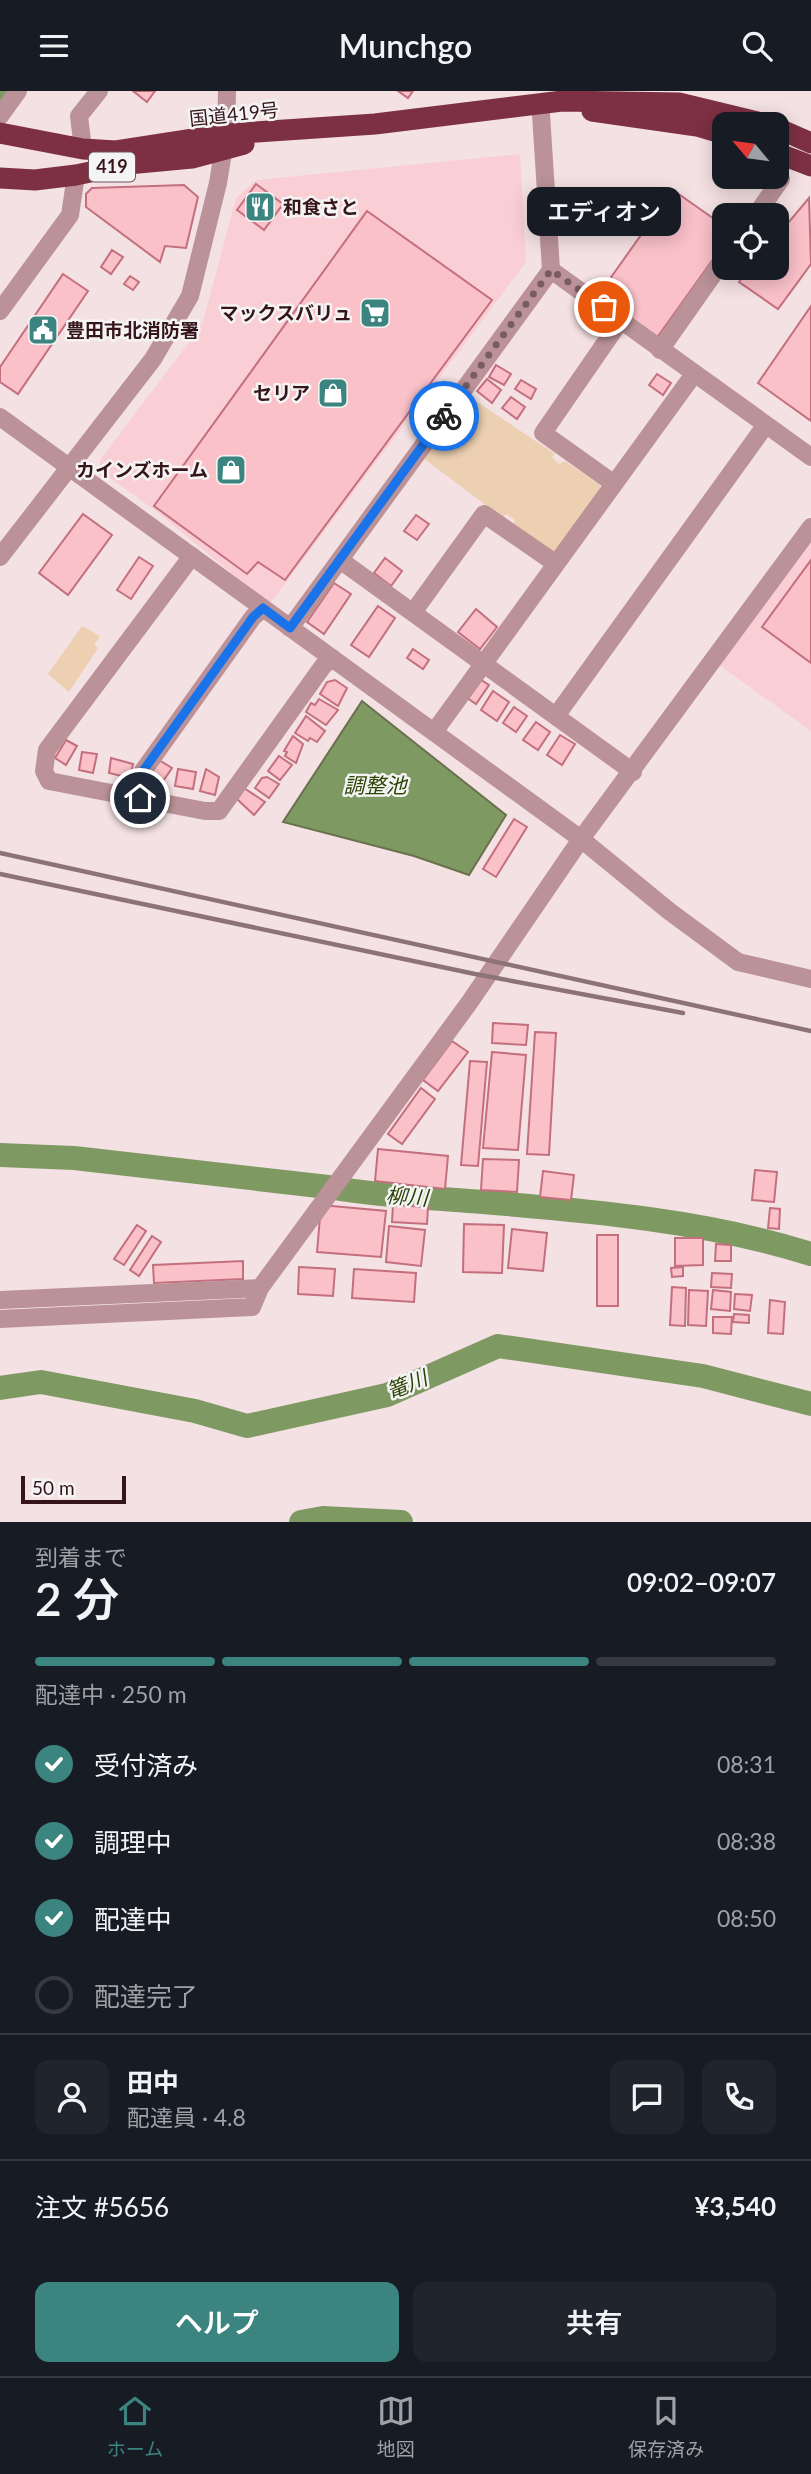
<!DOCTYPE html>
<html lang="ja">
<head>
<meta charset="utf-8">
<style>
	body { margin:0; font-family:Lato,"Noto Sans JP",sans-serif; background:#20242c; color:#f1f3f6; height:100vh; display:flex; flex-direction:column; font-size:26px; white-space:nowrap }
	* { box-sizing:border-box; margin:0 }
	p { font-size:23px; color:#9ea1a6 }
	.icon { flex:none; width:38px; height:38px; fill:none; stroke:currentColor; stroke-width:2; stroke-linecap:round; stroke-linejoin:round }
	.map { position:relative; height:1431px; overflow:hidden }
	.sheet { display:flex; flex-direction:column; background:#171b24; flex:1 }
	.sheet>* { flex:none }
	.needle { width:46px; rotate:299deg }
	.buttons { position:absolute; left:712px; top:21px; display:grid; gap:14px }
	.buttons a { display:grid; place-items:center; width:77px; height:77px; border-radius:14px; background:#171b24; box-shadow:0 4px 18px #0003; font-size:35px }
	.scale { position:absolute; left:21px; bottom:18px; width:105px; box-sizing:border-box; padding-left:7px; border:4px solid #35141b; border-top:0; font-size:19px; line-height:24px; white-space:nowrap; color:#35141b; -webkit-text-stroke:5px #f4f4f4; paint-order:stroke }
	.pin { position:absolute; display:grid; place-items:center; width:60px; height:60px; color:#fff; margin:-30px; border:4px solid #fff; border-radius:50%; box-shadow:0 2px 7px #0007 }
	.courier { position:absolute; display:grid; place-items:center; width:70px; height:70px; margin:-35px; border:5px solid #1a73e8; border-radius:50%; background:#fff; color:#222; box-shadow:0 2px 9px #0007 }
	.bubble { position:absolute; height:49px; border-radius:14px; background:#171b24; box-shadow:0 4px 18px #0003; font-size:23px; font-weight:600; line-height:49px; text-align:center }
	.headline em { font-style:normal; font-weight:600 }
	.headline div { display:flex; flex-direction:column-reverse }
	.headline { display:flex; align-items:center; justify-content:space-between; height:119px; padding:0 35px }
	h1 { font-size:46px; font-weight:600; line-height:52px }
	.bar { display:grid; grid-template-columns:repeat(4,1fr); gap:10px 7px; align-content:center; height:84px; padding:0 35px }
	.bar i { height:9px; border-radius:5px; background:#363941 }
	.bar .active { background:#3c847f }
	.bar p { grid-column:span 4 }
	.line { display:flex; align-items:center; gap:18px; padding:0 35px; border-top:2px solid #363941 }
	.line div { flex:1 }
	.round { display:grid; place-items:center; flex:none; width:74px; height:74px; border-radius:14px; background:#20242c }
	ol { padding:0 35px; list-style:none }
	li { display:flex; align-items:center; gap:21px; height:77px }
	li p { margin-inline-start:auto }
	li .icon { padding:7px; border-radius:50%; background:#3c847f; color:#fff; stroke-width:4 }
	li:last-child { color:#9ea1a6 }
	li i { width:38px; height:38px; border:4px solid #363941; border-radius:50% }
	.primary-button { display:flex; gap:14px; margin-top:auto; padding:14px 35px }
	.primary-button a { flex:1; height:80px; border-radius:14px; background:#3c847f; color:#fff; font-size:28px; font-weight:600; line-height:80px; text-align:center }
	.primary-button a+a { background:#20242c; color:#f1f3f6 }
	header { display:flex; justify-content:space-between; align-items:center; height:91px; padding:0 35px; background:#171b24; font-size:32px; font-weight:600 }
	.menu { display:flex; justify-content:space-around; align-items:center; height:98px; border-top:2px solid #363941; background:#171b24; font-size:19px; color:#9ea1a6 }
	.menu a { display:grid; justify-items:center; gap:4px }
	.menu .active { color:#3c847f }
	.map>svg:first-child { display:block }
	.built { fill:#f9cfd5 }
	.green { fill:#ecd0b1 }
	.water { fill:#7f9962; stroke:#69714d; stroke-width:2 }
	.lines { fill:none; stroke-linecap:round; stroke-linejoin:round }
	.river { stroke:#7f9962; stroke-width:24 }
	.building { fill:#fac1c9; stroke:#c46f7e; stroke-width:2 }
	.minor { stroke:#ba9298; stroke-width:18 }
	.highway { stroke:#7d3041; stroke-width:21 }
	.rail { stroke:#8d7277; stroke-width:4.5 }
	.done { stroke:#785c61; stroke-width:7; stroke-dasharray:0 12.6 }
	.route { stroke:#1a73e8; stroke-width:9 }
	.labels { text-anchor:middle; stroke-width:5; stroke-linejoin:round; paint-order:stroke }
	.shield { fill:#f4f4f4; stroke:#6e575c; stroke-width:2 }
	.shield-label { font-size:18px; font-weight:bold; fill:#35141b }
	.street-label { font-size:19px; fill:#35141b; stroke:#f4f4f4 }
	.poi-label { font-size:19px; font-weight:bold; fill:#35141b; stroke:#f4f4f4; text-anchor:end }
	.water-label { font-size:21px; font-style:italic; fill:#2c4304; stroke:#f4f4f4 }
</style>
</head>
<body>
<header><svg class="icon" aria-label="menu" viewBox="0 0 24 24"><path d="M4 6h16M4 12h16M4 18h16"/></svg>Munchgo<svg class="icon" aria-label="search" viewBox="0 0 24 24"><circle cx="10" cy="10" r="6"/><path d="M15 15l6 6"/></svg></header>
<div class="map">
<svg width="811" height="1431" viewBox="0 0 811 1431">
	<rect width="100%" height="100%" fill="#f4e1e3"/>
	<g class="built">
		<path d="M 520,63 L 526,171 L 272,510 L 267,512 L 155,419 L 100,380 L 100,369 L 197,241 L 204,227 L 236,107 L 256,89 Z"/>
		<path d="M 811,438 L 811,640 L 708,566 Z"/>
	</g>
	<g class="green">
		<path d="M 467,304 L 555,363 L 552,366 L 559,373 L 565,370 L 600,394 L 600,398 L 558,461 L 549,462 L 512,435 L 515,429 L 506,423 L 503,427 L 419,364 Z"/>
		<path d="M 82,535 L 100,545 L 94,554 L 98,557 L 69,601 L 48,583 Z"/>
	</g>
	<path class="water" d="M 362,610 L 506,724 L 469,784 L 414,765 L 283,731 Z"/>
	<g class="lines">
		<g class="river">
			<path d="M 0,5 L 4,0"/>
			<path d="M 0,1064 L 74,1067 L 328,1096 C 380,1105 431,1107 483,1111 C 592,1120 707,1130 811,1163"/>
			<path d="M 0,1297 L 41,1291 L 195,1320 L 247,1335 L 387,1304 L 498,1255 L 703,1285 L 811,1313"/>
			<path d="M 301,1431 L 323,1427 L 401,1431"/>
		</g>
	</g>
	<g class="building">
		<path d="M 133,0 L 155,0 L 147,11 Z"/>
		<path d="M 398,0 L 413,0 L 408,7 Z"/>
		<path d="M 256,93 L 283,113 L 264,139 L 237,119 Z"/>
		<path d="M 184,94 L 198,106 L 186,157 L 165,155 L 160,171 L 86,116 L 86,103 L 92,97 Z"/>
		<path d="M 673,99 L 724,135 L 724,153 L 656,248 L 597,206 Z"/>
		<path d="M 809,107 L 811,173 L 778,218 L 739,191 L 750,177 L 777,177 L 777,145 Z"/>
		<path d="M 367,120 L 492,209 L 285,489 L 258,471 L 247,483 L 154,415 Z"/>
		<path d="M 112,159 L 123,166 L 111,183 L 101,176 Z"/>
		<path d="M 63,183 L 88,200 L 18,303 L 0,291 L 0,276 Z"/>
		<path d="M 130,185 L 139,191 L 133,199 L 124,193 Z"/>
		<path d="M 811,215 L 811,330 L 758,292 Z"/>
		<path d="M 496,274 L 511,283 L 504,294 L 489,286 Z"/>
		<path d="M 657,283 L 671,292 L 663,304 L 649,294 Z"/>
		<path d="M 487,288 L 501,299 L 492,312 L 477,300 Z"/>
		<path d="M 521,289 L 536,298 L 531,308 L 515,298 Z"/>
		<path d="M 511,306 L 525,316 L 517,328 L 502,317 Z"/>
		<path d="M 83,423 L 112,444 L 68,504 L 39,482 Z"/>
		<path d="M 416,424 L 429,433 L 417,449 L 404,440 Z"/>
		<path d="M 139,466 L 153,475 L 131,508 L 117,499 Z"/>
		<path d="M 385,467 L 402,480 L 391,495 L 374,482 Z"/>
		<path d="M 811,469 L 811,572 L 762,536 Z"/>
		<path d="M 334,492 L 351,503 L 324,543 L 307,531 Z"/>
		<path d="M 378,515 L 395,527 L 369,566 L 351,554 Z"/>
		<path d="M 476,518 L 497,536 L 480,558 L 458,541 Z"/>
		<path d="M 413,558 L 429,569 L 423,578 L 407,567 Z"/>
		<path d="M 475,585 L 489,594 L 476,613 L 463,604 Z"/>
		<path d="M 335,589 L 347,597 L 338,615 L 320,603 L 327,591 Z"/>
		<path d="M 493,600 L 509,611 L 497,630 L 481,619 Z"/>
		<path d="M 319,608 L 338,619 L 326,634 L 306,621 L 311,612 L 315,614 Z"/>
		<path d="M 514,616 L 527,625 L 516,641 L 503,632 Z"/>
		<path d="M 306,625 L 325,640 L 317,651 L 310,647 L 308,650 L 295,642 Z"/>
		<path d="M 536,631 L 550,641 L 538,659 L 523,649 Z"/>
		<path d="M 560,644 L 575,653 L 562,674 L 547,664 Z"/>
		<path d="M 293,645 L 303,653 L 296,672 L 285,665 L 287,661 L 284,660 Z"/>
		<path d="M 66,649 L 77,655 L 66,674 L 55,667 Z"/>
		<path d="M 82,661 L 97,663 L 93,682 L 79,679 Z"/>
		<path d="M 279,665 L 292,674 L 280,689 L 268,680 Z"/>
		<path d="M 111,667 L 133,673 L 130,687 L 109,682 Z"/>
		<path d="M 159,669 L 172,677 L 161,693 L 149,685 Z"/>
		<path d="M 178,678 L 196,681 L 193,698 L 175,695 Z"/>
		<path d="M 206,678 L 219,686 L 215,704 L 200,700 Z"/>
		<path d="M 267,686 L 279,693 L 269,707 L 255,697 L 262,687 Z"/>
		<path d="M 244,697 L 265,711 L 254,724 L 237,708 Z"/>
		<path d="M 514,728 L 527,736 L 496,786 L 483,778 Z"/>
		<path d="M 493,932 L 528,934 L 526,954 L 492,952 Z"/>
		<path d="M 535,941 L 556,942 L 549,1064 L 527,1063 Z"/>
		<path d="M 452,950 L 468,961 L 438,1000 L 423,989 Z"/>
		<path d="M 492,961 L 526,964 L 518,1059 L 483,1057 Z"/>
		<path d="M 470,970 L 487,971 L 478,1075 L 461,1074 Z"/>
		<path d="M 421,997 L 435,1008 L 402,1053 L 388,1043 Z"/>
		<path d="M 378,1058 L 448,1065 L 445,1098 L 375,1090 Z"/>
		<path d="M 483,1068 L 519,1069 L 517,1101 L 481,1099 Z"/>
		<path d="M 755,1079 L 777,1081 L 774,1111 L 752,1109 Z"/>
		<path d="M 543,1080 L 574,1084 L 571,1109 L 540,1106 Z"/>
		<path d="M 321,1114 L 386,1120 L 381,1166 L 317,1161 Z"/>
		<path d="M 393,1114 L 428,1116 L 427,1133 L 392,1131 Z"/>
		<path d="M 770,1117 L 780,1118 L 779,1138 L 768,1137 Z"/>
		<path d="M 464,1133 L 504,1134 L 502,1182 L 463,1181 Z"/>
		<path d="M 137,1134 L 146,1140 L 124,1174 L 114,1168 Z"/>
		<path d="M 389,1135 L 425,1139 L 421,1175 L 386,1171 Z"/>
		<path d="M 512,1138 L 547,1142 L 543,1180 L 508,1177 Z"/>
		<rect x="597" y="1144" width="21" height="71"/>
		<path d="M 152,1145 L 161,1151 L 139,1185 L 130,1179 Z"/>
		<path d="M 675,1147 L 703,1147 L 703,1174 L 675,1175 Z"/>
		<path d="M 716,1153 L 731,1154 L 731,1170 L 715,1170 Z"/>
		<path d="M 243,1170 L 243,1188 L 154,1192 L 153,1174 Z"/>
		<path d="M 299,1176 L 335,1178 L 333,1205 L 298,1203 Z"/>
		<path d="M 683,1176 L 683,1185 L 672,1186 L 671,1177 Z"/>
		<path d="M 354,1178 L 416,1182 L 414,1211 L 352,1207 Z"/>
		<path d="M 712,1182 L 732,1183 L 731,1197 L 711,1196 Z"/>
		<path d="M 672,1196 L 686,1197 L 685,1235 L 670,1234 Z"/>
		<path d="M 689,1199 L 708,1200 L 706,1235 L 688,1234 Z"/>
		<path d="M 713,1199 L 731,1201 L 730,1220 L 711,1218 Z"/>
		<path d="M 735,1203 L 752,1204 L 750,1220 L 734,1218 Z"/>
		<path d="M 770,1209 L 785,1211 L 783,1243 L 768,1242 Z"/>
		<path d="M 734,1223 L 749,1224 L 749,1232 L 733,1231 Z"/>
		<path d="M 713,1226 L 732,1226 L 731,1243 L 713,1242 Z"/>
	</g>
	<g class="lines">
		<g class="minor">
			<path d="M 0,25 L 18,0"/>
			<path d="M 83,58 L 79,25 L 99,0"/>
			<path d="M 756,124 L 781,88"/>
			<path d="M 551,179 L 811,366"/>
			<path d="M 0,220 L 70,124 L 76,84"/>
			<path d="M 660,259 L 724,168"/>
			<path d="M 0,326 L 581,748 L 669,820 L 738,871 L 811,888"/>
			<path d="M 613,392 L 543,342 L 621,229"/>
			<path d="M 192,465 L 47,659 L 44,680 L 49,690 L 205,720 L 219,720 L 323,575 L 332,567"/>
			<path d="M 0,466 L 153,268 L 190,205 L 218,92 L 226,43 L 227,0"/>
			<path d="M 340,469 L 633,681"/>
			<path d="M 414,520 L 484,423 L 555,472"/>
			<path d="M 290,537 L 551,179 L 541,23"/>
			<path d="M 556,625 L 765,335"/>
			<path d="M 434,641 L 694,283"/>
			<path d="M 140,707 L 143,680 L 253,526 L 263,517"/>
			<path d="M 0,1209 L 260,1197"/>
			<path d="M 0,1228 L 252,1216 L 260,1197 L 469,912 L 581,748 L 811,436"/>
		</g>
		<g class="highway">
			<path d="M 592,20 L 697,35 L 724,43"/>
			<path d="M 777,37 L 811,52"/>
			<path d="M 0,42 L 83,58 L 116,60 L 226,43 L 375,33 L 562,10 L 679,12 L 766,33"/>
			<path d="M 777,62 L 811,75"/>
			<path d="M 0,87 L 35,89 L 76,84 L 128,73 L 192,67 L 244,53"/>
		</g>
		<g class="rail">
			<path d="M 0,762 L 811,940"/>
			<path d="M 0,783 L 475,883 L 683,922"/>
		</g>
	</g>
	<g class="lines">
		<path class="done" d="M 444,325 L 551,179 L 604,216"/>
		<path class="route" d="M 140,707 L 143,680 L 253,526 L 263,517 L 290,537 L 444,325"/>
	</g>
	<defs>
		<g id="restaurant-square" transform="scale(1.575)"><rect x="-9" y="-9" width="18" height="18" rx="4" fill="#3c847f" stroke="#f4f4f4"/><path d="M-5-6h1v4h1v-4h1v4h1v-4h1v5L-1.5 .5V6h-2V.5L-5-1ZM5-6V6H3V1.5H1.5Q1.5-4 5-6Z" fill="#fff"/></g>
		<g id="supermarket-square" transform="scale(1.575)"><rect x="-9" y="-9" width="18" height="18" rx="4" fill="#3c847f" stroke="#f4f4f4"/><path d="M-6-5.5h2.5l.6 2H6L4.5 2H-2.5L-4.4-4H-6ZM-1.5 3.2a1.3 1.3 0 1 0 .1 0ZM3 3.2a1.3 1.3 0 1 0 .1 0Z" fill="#fff"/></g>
		<g id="civic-square" transform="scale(1.575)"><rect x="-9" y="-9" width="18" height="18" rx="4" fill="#3c847f" stroke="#f4f4f4"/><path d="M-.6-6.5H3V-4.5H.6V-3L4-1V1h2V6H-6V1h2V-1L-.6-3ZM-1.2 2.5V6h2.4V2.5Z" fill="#fff"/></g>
		<g id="shop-square" transform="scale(1.575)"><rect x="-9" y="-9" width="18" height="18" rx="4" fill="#3c847f" stroke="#f4f4f4"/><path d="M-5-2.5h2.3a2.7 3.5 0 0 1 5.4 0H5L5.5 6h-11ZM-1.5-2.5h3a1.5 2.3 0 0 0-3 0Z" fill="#fff"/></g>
	</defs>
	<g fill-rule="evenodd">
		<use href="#restaurant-square" x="260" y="116"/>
		<use href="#supermarket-square" x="375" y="222"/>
		<use href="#civic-square" x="43" y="239"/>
		<use href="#shop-square" x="333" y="302"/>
		<use href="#shop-square" x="231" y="379"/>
	</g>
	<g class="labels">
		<rect class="shield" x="89" y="61.5" width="46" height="29" rx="5"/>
		<g class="shield-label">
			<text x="112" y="82">419</text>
		</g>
		<g class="street-label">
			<text transform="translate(234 23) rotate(-6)" y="7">国道419号</text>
		</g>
		<g class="poi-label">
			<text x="283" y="123" text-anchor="start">和食さと</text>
			<text x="352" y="229">マックスバリュ</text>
			<text x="66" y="246" text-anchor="start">豊田市北消防署</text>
			<text x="310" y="309">セリア</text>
			<text x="208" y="386">カインズホーム</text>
		</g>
		<g class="water-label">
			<text x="375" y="702">調整池</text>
			<text transform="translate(407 1106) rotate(4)" y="7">柳川</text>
			<text transform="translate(407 1294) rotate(-22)" y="7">篭川</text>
		</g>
	</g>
</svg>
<div class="buttons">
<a><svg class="needle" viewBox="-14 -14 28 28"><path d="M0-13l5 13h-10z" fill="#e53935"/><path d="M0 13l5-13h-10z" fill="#9ea1a6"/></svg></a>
<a><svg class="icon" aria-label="locate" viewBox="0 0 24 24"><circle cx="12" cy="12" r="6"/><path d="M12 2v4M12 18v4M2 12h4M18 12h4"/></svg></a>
</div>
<div class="scale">50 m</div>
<div class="pin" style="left:604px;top:216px;background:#ea580c"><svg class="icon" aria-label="bag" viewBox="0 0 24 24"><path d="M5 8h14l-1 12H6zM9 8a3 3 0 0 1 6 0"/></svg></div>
<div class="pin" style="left:140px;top:707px;background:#1f2937"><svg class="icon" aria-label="home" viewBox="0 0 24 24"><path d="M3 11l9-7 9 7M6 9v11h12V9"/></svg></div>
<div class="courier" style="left:444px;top:325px"><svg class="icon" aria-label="bike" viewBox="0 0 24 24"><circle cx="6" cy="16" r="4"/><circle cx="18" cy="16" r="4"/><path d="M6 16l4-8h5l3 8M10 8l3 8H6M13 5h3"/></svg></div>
<div class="bubble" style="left:527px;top:96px;width:154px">エディオン</div>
</div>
<section class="sheet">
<div class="headline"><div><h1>2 分</h1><p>到着まで</p></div><em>09:02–09:07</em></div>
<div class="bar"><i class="active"></i><i class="active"></i><i class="active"></i><i></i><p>配達中 · 250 m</p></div>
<ol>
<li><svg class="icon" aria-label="check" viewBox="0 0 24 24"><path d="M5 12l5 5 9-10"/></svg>受付済み<p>08:31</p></li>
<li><svg class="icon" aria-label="check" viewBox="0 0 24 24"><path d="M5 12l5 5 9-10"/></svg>調理中<p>08:38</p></li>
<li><svg class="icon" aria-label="check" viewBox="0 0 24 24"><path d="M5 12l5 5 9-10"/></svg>配達中<p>08:50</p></li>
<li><i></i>配達完了</li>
</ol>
<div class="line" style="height:126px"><a class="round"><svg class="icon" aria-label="person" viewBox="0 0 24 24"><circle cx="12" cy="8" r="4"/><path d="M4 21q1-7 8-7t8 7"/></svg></a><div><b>田中</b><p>配達員 · 4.8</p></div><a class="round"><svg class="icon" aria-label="chat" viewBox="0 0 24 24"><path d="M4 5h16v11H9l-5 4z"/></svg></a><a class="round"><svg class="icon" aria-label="phone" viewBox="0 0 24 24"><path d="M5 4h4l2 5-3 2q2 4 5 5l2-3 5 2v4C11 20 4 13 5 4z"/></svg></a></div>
<div class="line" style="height:91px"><div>注文 #5656</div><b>¥3,540</b></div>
<div class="primary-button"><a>ヘルプ</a><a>共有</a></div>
</section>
<nav class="menu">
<a class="active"><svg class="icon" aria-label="home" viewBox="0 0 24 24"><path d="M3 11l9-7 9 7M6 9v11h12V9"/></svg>ホーム</a>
<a><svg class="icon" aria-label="map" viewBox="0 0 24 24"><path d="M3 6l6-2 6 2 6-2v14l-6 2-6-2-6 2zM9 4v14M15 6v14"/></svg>地図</a>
<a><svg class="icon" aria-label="saved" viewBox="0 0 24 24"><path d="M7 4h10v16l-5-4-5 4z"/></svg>保存済み</a>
</nav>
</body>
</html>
